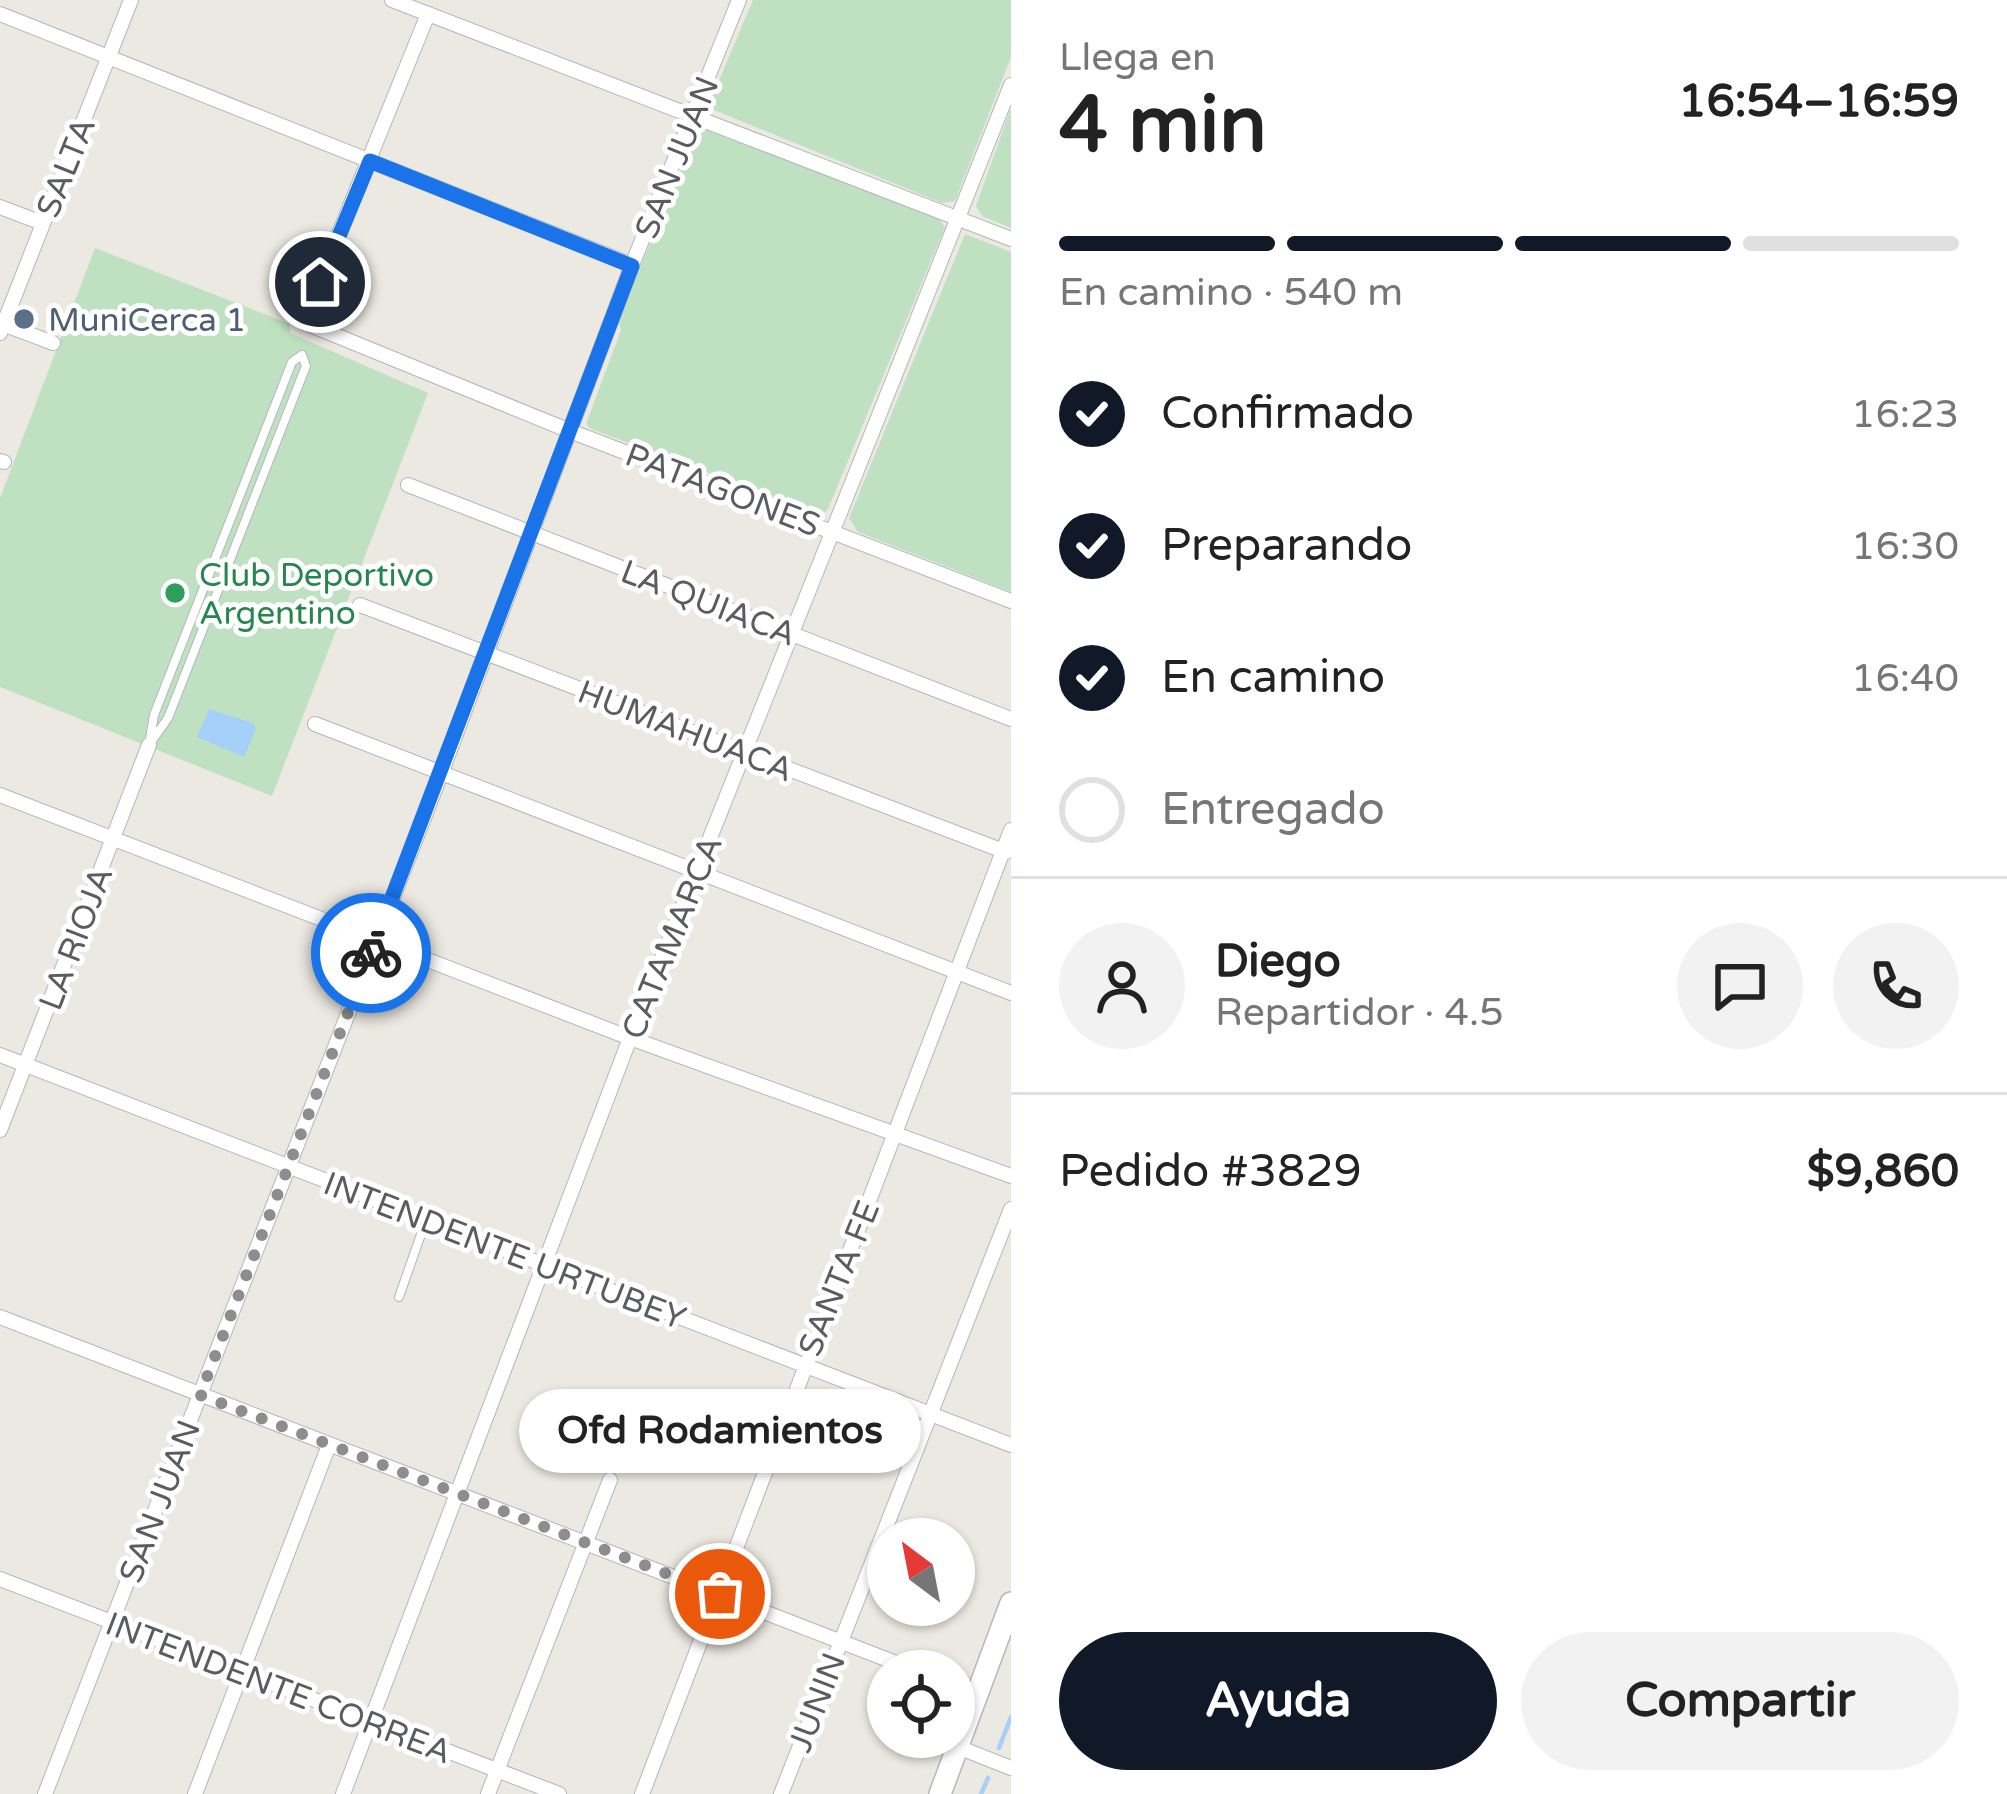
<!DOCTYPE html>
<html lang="es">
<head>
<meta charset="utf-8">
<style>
	body { margin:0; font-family:"Varela Round",sans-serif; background:#f2f2f2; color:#222; height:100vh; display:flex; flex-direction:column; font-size:45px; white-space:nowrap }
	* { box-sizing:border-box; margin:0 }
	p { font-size:39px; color:#767676 }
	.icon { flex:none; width:66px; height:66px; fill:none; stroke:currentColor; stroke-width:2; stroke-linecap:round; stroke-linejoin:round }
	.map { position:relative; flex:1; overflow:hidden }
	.drawer { display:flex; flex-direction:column; background:#fff; width:996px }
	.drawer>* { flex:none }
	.needle { width:78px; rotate:328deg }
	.controls { position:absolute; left:867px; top:1518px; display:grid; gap:24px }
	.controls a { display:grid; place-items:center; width:108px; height:108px; border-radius:50%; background:#fff; box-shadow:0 3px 9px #0004; font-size:60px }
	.pin { position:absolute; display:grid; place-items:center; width:102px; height:102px; color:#fff; margin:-51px; border:6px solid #fff; border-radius:50%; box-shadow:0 3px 12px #0007 }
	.courier { position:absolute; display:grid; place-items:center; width:120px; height:120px; margin:-60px; border:9px solid #1a73e8; border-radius:50%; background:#fff; color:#222; box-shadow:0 3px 15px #0007 }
	.bubble { position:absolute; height:84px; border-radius:42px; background:#fff; box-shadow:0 3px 9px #0004; font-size:39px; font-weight:700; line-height:84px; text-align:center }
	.overview em { font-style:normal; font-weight:700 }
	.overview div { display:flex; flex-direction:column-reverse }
	.overview { display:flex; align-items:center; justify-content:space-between; height:204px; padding:0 48px }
	h1 { font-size:78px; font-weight:700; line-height:90px }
	.bar { display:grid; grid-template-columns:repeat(4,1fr); gap:18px 12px; align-content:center; height:144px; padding:0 48px }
	.bar i { height:15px; border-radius:9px; background:#e0e0e0 }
	.bar .selected { background:#111827 }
	.bar p { grid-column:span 4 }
	.line { display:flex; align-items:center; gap:30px; padding:0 48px; border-top:3px solid #e0e0e0 }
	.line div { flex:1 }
	.round { display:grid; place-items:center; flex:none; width:126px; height:126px; border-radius:63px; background:#f2f2f2 }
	ol { padding:0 48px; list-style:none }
	li { display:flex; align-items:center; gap:36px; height:132px }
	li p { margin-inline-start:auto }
	li .icon { padding:12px; border-radius:50%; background:#111827; color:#fff; stroke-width:4 }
	li:last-child { color:#767676 }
	li i { width:66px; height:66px; border:6px solid #e0e0e0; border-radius:50% }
	.primary-button { display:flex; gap:24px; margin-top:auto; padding:24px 48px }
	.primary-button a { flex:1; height:138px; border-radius:72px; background:#111827; color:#fff; font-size:48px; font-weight:700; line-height:138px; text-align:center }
	.primary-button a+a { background:#f2f2f2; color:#222 }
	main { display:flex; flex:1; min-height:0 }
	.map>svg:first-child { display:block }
	.green { fill:#bfe1c1 }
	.water { fill:#a5d0f7 }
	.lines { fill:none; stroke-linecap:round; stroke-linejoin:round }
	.stream { stroke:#a5d0f7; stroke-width:4.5 }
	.lane-casing { stroke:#b4b6bb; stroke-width:10 }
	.street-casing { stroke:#b4b6bb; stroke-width:16 }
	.secondary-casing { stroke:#b5b7bd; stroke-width:24 }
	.lane { stroke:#fff; stroke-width:8 }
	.street { stroke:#fff; stroke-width:14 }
	.secondary { stroke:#fff; stroke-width:21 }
	.done { stroke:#8d8d8e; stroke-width:12; stroke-dasharray:0 21.6 }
	.route { stroke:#1a73e8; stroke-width:15 }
	.service-dot { fill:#5c6f8a; stroke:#fff; stroke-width:4.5 }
	.leisure-dot { fill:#2e9e5b; stroke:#fff; stroke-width:4.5 }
	.labels { text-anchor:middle; stroke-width:10; stroke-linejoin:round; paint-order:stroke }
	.street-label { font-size:33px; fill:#5a5c61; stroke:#fff }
	.service-label { font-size:33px; fill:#4e5e75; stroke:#fff; text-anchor:start }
	.leisure-label { font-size:33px; fill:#27864d; stroke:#fff; text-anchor:start }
</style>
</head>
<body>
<main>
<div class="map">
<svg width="1011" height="1794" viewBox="0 0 1011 1794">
	<rect width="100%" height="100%" fill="#ebe9e1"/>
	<g class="green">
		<path d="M 753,0 L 1011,0 L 1011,57 L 955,201 L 942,203 L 714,110 L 712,97 Z"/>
		<path d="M 1011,108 L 1011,228 L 982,216 L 976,206 Z"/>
		<path d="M 699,126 L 940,220 L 945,227 L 828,509 L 821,515 L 591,429 L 586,424 L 621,330 L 618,320 Z"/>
		<path d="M 965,234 L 1011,252 L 1011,592 L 858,532 L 849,518 Z"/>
		<path d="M 95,248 L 290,324 L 290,333 L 428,393 L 272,796 L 0,687 L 0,498 Z"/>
	</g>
	<path class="water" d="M 209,709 L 253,723 L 256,729 L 244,757 L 197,737 Z"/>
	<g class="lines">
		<g class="stream">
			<path d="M 999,1748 L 1011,1717"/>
			<path d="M 981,1794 L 988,1778"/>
		</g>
		<g class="lane-casing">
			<g id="lane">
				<path d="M 302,355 L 306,366 L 168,718 L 149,745 L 154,715 L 292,362 Z"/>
				<path d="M 399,1297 L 426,1220"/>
			</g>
		</g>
		<g class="street-casing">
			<g id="street">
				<path d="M 392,0 L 1011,239"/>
				<path d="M 0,14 L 632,265"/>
				<path d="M 428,14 L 303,322 L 570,431 L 1011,601"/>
				<path d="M 0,207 L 42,223"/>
				<path d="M 0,323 L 53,343"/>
				<path d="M 0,333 L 131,0"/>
				<path d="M 0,461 L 4,462"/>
				<path d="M 408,485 L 1011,719"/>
				<path d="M 360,605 L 1006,852"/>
				<path d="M 315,724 L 1011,993"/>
				<path d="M 0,795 L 630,1038 L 1011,1176"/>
				<path d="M 0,1055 L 1011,1445"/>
				<path d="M 0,1130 L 149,745"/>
				<path d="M 0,1317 L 917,1671"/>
				<path d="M 0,1579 L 559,1794"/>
				<path d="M 954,1686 L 977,1695"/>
				<path d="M 958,1747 L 1011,1768"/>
				<path d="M 45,1794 L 441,774 L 632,265 L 739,0"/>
				<path d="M 195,1794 L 329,1445"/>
				<path d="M 343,1794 L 630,1038 L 1011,85"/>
				<path d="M 488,1794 L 610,1480"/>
				<path d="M 642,1794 L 1011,830"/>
				<path d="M 781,1794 L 1011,1209"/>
			</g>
		</g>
		<g class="secondary-casing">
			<path id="secondary" d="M 940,1794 L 1011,1603"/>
		</g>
		<use href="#lane" class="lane"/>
		<use href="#street" class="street"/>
		<use href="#secondary" class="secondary"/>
	</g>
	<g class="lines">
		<path class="done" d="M 371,953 L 200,1395 L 720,1594"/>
		<path class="route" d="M 320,282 L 370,161 L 632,266 L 371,953"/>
	</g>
	<circle class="service-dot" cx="24" cy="319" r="12"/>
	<circle class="leisure-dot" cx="175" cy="593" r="12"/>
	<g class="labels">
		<g class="street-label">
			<text transform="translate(676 157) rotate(-68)" y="12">SAN JUAN</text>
			<text transform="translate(65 167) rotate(-68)" y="12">SALTA</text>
			<text transform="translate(723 489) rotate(21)" y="12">PATAGONES</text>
			<text transform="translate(709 602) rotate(21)" y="12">LA QUIACA</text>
			<text transform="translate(686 730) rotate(21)" y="12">HUMAHUACA</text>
			<text transform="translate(671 937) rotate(-68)" y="12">CATAMARCA</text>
			<text transform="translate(75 938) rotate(-69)" y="12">LA RIOJA</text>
			<text transform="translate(505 1250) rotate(21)" y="12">INTENDENTE URTUBEY</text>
			<text transform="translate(838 1278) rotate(-68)" y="12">SANTA FE</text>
			<text transform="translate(159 1501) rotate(-69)" y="12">SAN JUAN</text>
			<text transform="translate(279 1687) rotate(21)" y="12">INTENDENTE CORREA</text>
			<text transform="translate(816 1702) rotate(-69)" y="12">JUNIN</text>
		</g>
		<g class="service-label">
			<text x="48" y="331">MuniCerca 1</text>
		</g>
		<g class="leisure-label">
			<text x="199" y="586">Club Deportivo<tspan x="199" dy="38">Argentino</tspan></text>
		</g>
	</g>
</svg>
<div class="controls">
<a><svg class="needle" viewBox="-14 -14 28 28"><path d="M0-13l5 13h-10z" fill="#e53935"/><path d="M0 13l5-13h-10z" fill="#767676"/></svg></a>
<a><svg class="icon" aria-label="locate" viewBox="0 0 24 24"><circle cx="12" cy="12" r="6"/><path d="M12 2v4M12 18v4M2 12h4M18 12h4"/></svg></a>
</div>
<div class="pin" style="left:720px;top:1594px;background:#ea580c"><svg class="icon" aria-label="bag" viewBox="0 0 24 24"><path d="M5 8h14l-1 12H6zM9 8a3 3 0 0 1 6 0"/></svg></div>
<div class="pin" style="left:320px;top:282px;background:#1f2937"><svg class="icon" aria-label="home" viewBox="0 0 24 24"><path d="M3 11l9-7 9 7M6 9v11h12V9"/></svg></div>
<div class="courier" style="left:371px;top:953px"><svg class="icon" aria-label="bike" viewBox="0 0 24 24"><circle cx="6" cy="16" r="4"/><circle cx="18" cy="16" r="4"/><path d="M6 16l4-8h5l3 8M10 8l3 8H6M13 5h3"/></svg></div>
<div class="bubble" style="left:519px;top:1389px;width:402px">Ofd Rodamientos</div>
</div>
<section class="drawer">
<div class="overview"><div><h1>4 min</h1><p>Llega en</p></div><em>16:54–16:59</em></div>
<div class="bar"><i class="selected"></i><i class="selected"></i><i class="selected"></i><i></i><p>En camino · 540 m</p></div>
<ol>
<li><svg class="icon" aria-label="check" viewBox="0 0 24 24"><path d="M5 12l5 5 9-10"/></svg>Confirmado<p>16:23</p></li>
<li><svg class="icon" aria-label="check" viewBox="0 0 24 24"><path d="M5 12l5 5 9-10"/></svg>Preparando<p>16:30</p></li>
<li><svg class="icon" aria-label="check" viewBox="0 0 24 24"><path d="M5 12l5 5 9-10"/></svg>En camino<p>16:40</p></li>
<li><i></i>Entregado</li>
</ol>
<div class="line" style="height:216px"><a class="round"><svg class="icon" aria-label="person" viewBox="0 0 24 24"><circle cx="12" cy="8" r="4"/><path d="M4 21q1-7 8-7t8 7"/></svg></a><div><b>Diego</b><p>Repartidor · 4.5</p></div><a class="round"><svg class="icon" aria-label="chat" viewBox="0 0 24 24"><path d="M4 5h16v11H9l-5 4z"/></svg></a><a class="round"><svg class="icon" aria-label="phone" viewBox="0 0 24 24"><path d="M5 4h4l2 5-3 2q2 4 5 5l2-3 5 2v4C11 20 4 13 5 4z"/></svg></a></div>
<div class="line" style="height:156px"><div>Pedido #3829</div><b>$9,860</b></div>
<div class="primary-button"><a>Ayuda</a><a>Compartir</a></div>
</section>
</main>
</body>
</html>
